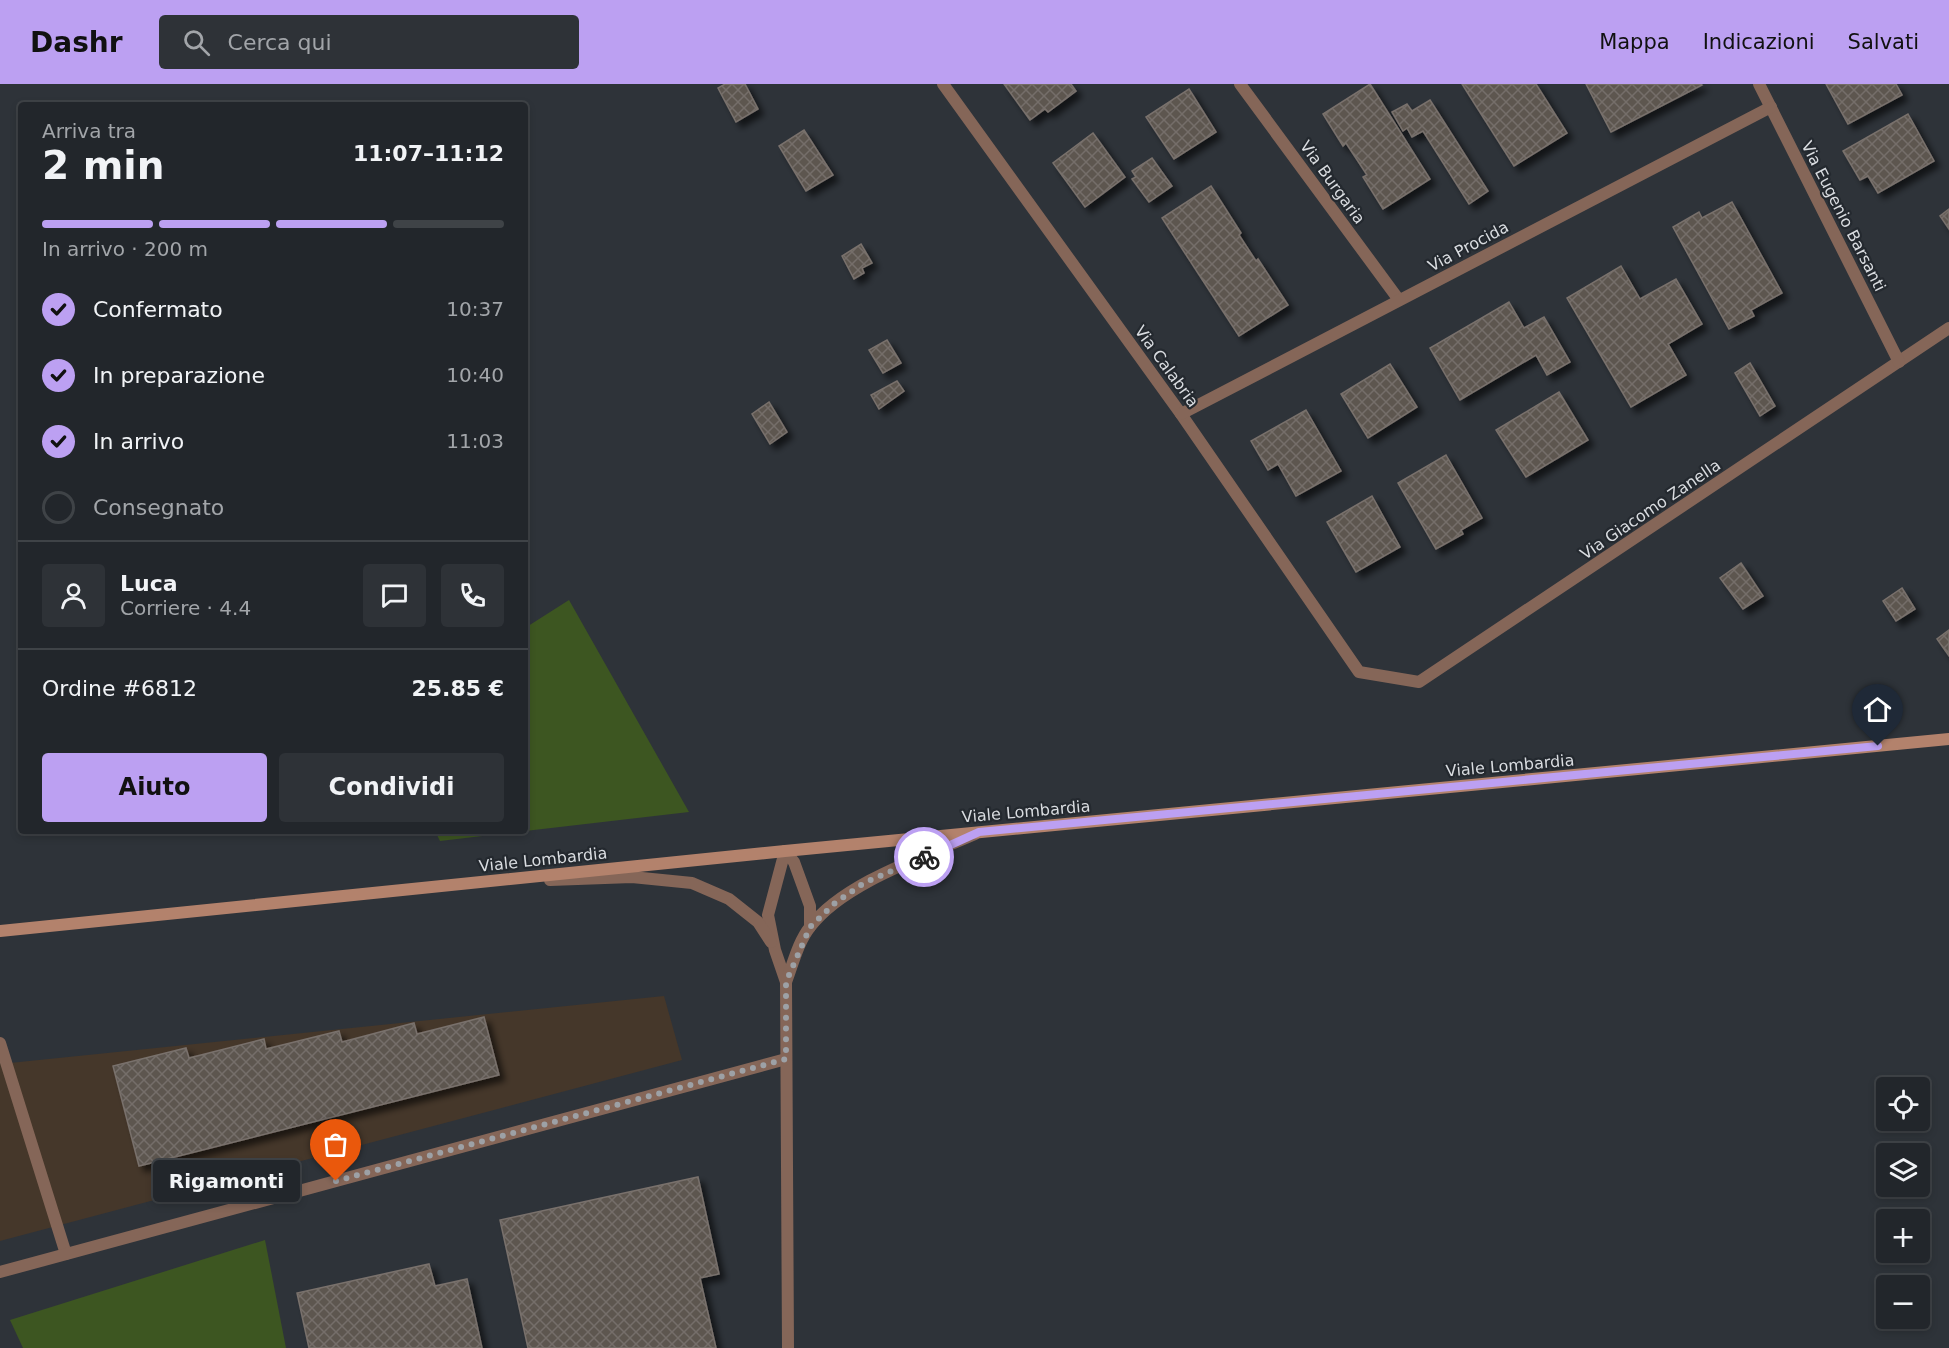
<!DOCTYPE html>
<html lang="it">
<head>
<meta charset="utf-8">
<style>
	body { margin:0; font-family:"DejaVu Sans",sans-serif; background:#2e3237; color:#f1f3f6; height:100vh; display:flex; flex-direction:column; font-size:22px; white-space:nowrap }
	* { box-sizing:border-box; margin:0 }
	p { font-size:20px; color:#a2a5a9 }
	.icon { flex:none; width:33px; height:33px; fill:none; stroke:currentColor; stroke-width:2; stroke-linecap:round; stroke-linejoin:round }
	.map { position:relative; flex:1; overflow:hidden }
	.sheet { position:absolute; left:18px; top:18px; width:510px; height:732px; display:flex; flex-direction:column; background:#22262b; border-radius:6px; box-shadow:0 3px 9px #0003,0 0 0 2px #3f4347 }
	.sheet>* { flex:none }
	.tools { position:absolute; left:1876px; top:993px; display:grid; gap:12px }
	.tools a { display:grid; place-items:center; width:54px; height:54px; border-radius:6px; background:#22262b; box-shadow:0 3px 9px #0003,0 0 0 2px #3f4347; font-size:30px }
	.pin { position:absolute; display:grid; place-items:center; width:51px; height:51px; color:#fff; margin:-62px -26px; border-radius:50% 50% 50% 0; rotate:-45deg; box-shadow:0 0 6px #0007 }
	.pin .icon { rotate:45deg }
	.courier { position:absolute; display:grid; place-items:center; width:60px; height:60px; margin:-30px; border:4px solid #bca0f2; border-radius:50%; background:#fff; color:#222; box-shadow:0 2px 8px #0007 }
	.bubble { position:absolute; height:42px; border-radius:6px; background:#22262b; box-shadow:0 3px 9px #0003,0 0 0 2px #3f4347; font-size:20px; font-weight:700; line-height:42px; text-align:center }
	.headline em { font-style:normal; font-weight:700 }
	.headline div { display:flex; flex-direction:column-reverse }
	.headline { display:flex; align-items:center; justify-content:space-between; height:102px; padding:0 24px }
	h1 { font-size:39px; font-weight:700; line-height:45px }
	.bar { display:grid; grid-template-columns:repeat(4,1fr); gap:9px 6px; align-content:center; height:72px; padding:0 24px }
	.bar i { height:8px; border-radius:4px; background:#3f4347 }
	.bar .selected { background:#bca0f2 }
	.bar p { grid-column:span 4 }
	.line { display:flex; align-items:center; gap:15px; padding:0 24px; border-top:2px solid #3f4347 }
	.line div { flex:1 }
	.round { display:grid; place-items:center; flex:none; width:63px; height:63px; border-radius:6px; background:#2e3237 }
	ol { padding:0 24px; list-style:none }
	li { display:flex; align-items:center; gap:18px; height:66px }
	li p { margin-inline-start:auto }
	li .icon { padding:6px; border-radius:50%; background:#bca0f2; color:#111; stroke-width:4 }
	li:last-child { color:#a2a5a9 }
	li i { width:33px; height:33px; border:3px solid #3f4347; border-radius:50% }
	.action { display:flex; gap:12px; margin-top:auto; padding:12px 24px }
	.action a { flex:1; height:69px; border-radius:6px; background:#bca0f2; color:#111; font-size:24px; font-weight:700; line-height:69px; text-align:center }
	.action a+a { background:#2e3237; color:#f1f3f6 }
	header { display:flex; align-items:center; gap:36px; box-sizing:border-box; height:84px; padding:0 30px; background:#bca0f2; color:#111 }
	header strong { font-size:28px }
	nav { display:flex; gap:33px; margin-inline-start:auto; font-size:21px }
	.search { width:420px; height:54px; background:#2e3237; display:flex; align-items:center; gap:15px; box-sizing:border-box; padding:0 21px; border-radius:6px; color:#a2a5a9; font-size:22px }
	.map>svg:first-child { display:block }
	.industrial { fill:#45372a }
	.grass { fill:#3d5621 }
	.building { fill:url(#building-cross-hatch); stroke:#79716c; stroke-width:1.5; filter:url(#shadow) }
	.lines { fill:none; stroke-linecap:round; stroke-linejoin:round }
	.lane { stroke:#856658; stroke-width:12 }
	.street { stroke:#856658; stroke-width:12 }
	.secondary { stroke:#b3826c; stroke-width:12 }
	.done { stroke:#9da1a6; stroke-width:6; stroke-dasharray:0 10.8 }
	.route { stroke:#bca0f2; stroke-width:8 }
	.labels { text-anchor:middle; stroke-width:4.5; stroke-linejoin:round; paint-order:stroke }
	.street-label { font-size:16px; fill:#d9dce0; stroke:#24292f }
</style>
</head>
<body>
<header>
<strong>Dashr</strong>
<div class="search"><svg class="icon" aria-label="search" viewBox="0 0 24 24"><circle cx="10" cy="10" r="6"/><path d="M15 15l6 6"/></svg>Cerca qui</div>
<nav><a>Mappa</a><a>Indicazioni</a><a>Salvati</a></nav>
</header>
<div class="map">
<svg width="1949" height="1264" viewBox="0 0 1949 1264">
	<defs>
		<pattern id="building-cross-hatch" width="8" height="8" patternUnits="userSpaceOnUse" patternTransform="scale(1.5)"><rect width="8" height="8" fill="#5d5650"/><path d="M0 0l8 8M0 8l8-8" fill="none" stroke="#746e69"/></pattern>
		<filter id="shadow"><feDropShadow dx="5.5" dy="5.5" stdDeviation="3" flood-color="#0009"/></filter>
	</defs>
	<rect width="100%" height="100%" fill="#2e3339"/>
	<path class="industrial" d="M 664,912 L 682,976 L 0,1157 L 0,980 Z"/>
	<g class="grass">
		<path d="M 569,516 L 689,728 L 440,757 L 435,747 L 525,747 L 525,544 Z"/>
		<path d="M 265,1156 L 286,1264 L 23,1264 L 10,1236 Z"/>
	</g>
	<g class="building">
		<path d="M 725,0 L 745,0 L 758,25 L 736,38 L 718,4 Z"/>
		<path d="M 1004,0 L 1071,0 L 1076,7 L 1048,28 L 1045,25 L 1030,36 Z"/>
		<path d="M 1370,0 L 1430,95 L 1383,125 L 1363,93 L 1367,91 L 1346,59 L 1343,62 L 1323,30 Z"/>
		<path d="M 1462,0 L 1536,0 L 1567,49 L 1514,82 Z"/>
		<path d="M 1586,0 L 1701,0 L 1702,1 L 1611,48 Z"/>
		<path d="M 1826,0 L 1896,0 L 1902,11 L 1848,40 Z"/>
		<path d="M 1189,5 L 1216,48 L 1174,75 L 1146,33 Z"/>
		<path d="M 1430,16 L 1488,107 L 1469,120 L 1423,47 L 1412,53 L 1407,44 L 1403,47 L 1392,28 L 1407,20 L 1412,27 Z"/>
		<path d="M 1908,30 L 1934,77 L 1878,109 L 1868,92 L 1860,96 L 1843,67 Z"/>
		<path d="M 804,46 L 833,91 L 806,107 L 779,62 Z"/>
		<path d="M 1093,49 L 1125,93 L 1085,123 L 1053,79 Z"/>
		<path d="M 1152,74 L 1172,102 L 1149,118 L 1132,95 L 1136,93 L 1132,87 Z"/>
		<path d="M 1211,102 L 1241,149 L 1239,151 L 1256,177 L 1258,175 L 1288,221 L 1239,252 L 1162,134 Z"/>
		<path d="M 1732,118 L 1782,209 L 1751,226 L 1754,232 L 1729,245 L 1673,143 L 1699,128 L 1702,134 Z"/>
		<path d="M 1949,125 L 1949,145 L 1940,132 Z"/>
		<path d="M 861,160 L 872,179 L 862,184 L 864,189 L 854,195 L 842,172 Z"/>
		<path d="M 1621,182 L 1640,215 L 1676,195 L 1702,240 L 1668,260 L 1686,291 L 1631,323 L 1567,214 Z"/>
		<path d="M 1509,218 L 1524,244 L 1544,233 L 1570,278 L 1547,291 L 1536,271 L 1460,316 L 1430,264 Z"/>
		<path d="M 887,256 L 901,279 L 883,289 L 869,266 Z"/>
		<path d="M 1750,279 L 1775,322 L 1760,332 L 1735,289 Z"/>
		<path d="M 1390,280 L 1417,323 L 1368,354 L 1341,310 Z"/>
		<path d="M 897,297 L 904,307 L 879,325 L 871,311 Z"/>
		<path d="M 1559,308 L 1588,356 L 1526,393 L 1496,346 Z"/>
		<path d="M 769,318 L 787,348 L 770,360 L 752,330 Z"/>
		<path d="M 1306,326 L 1341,387 L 1296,412 L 1278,380 L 1268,386 L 1251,357 Z"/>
		<path d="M 1446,371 L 1482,434 L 1461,446 L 1463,450 L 1436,465 L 1398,399 Z"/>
		<path d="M 1372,412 L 1400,463 L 1356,488 L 1327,438 Z"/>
		<path d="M 1741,479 L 1763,512 L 1743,525 L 1720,494 Z"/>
		<path d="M 1902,504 L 1915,525 L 1896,537 L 1883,517 Z"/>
		<path d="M 1949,546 L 1949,572 L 1937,555 Z"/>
		<path d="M 484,933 L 499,991 L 139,1082 L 113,982 L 186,964 L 189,974 L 264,955 L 266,965 L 339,947 L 342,958 L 414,939 L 417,950 Z"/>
		<path d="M 698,1093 L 719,1190 L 700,1194 L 716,1264 L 528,1264 L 500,1136 Z"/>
		<path d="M 429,1180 L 435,1202 L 467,1195 L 482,1264 L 309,1264 L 297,1209 Z"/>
	</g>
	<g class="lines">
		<path class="lane" d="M 0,959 L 66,1170"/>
		<g class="street">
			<path d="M 943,0 L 1181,330 L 1359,588 L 1419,598 L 1949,244"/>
			<path d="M 1240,0 L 1399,216"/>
			<path d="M 1759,0 L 1899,278"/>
			<path d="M 1181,330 L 1771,23"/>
			<path d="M 785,767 L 768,831 L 775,866 L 786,898 L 788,1264"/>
			<path d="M 785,767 L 794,778 L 810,822 L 810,843"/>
			<path d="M 550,796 L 632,793 L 692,799 L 729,815 L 758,838 L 771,858"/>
			<path d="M 786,898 C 793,880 798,858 810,843 C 843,799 925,772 975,750"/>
			<path d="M 0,1188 L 786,975"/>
		</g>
		<path class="secondary" d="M 0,847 L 785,767 L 1949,655"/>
	</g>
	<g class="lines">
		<path class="done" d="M 336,1097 L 786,975 L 786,898 L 810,843 L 835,819 L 864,799 L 924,773"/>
		<path class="route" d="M 924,773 L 979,748 L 1878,662"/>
	</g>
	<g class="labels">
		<g class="street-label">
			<text transform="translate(1333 98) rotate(54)" y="6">Via Burgaria</text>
			<text transform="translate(1844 132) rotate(63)" y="6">Via Eugenio Barsanti</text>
			<text transform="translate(1468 162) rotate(-28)" y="6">Via Procida</text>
			<text transform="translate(1167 282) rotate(54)" y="6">Via Calabria</text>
			<text transform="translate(1650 425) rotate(-34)" y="6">Via Giacomo Zanella</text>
			<text transform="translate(1510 681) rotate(-5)" y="6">Viale Lombardia</text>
			<text transform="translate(1026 727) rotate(-5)" y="6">Viale Lombardia</text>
			<text transform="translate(543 775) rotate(-6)" y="6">Viale Lombardia</text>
		</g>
	</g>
</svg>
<div class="tools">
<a><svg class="icon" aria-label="locate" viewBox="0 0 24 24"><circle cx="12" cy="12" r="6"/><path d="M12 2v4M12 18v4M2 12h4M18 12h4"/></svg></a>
<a><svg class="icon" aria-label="layers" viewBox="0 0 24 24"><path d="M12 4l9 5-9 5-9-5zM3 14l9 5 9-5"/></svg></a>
<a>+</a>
<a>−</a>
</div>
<div class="pin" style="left:336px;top:1097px;background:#ea580c"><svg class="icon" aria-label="bag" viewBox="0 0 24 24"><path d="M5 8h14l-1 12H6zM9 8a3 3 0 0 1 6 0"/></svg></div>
<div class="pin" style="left:1878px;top:662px;background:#1f2937"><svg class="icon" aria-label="home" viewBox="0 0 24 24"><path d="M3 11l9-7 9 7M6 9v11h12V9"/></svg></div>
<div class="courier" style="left:924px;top:773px"><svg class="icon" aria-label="bike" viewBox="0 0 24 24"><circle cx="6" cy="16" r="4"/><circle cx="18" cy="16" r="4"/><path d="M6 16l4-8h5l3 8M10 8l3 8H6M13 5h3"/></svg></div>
<div class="bubble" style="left:153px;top:1076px;width:147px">Rigamonti</div>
<section class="sheet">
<div class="headline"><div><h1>2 min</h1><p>Arriva tra</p></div><em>11:07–11:12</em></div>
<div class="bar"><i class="selected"></i><i class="selected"></i><i class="selected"></i><i></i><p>In arrivo · 200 m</p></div>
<ol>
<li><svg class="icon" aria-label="check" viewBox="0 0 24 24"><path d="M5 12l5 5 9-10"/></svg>Confermato<p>10:37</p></li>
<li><svg class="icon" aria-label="check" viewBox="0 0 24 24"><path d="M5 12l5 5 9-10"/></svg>In preparazione<p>10:40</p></li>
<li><svg class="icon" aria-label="check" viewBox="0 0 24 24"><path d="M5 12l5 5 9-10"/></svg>In arrivo<p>11:03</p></li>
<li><i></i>Consegnato</li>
</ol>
<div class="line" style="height:108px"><a class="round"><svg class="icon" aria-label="person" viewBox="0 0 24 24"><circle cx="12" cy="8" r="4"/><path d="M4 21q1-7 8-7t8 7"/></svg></a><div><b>Luca</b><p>Corriere · 4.4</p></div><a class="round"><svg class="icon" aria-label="chat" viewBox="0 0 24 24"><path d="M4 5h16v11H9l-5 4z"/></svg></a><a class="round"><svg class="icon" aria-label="phone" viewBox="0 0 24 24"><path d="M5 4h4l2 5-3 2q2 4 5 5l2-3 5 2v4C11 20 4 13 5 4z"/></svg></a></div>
<div class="line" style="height:78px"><div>Ordine #6812</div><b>25.85 €</b></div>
<div class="action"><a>Aiuto</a><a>Condividi</a></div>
</section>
</div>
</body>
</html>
